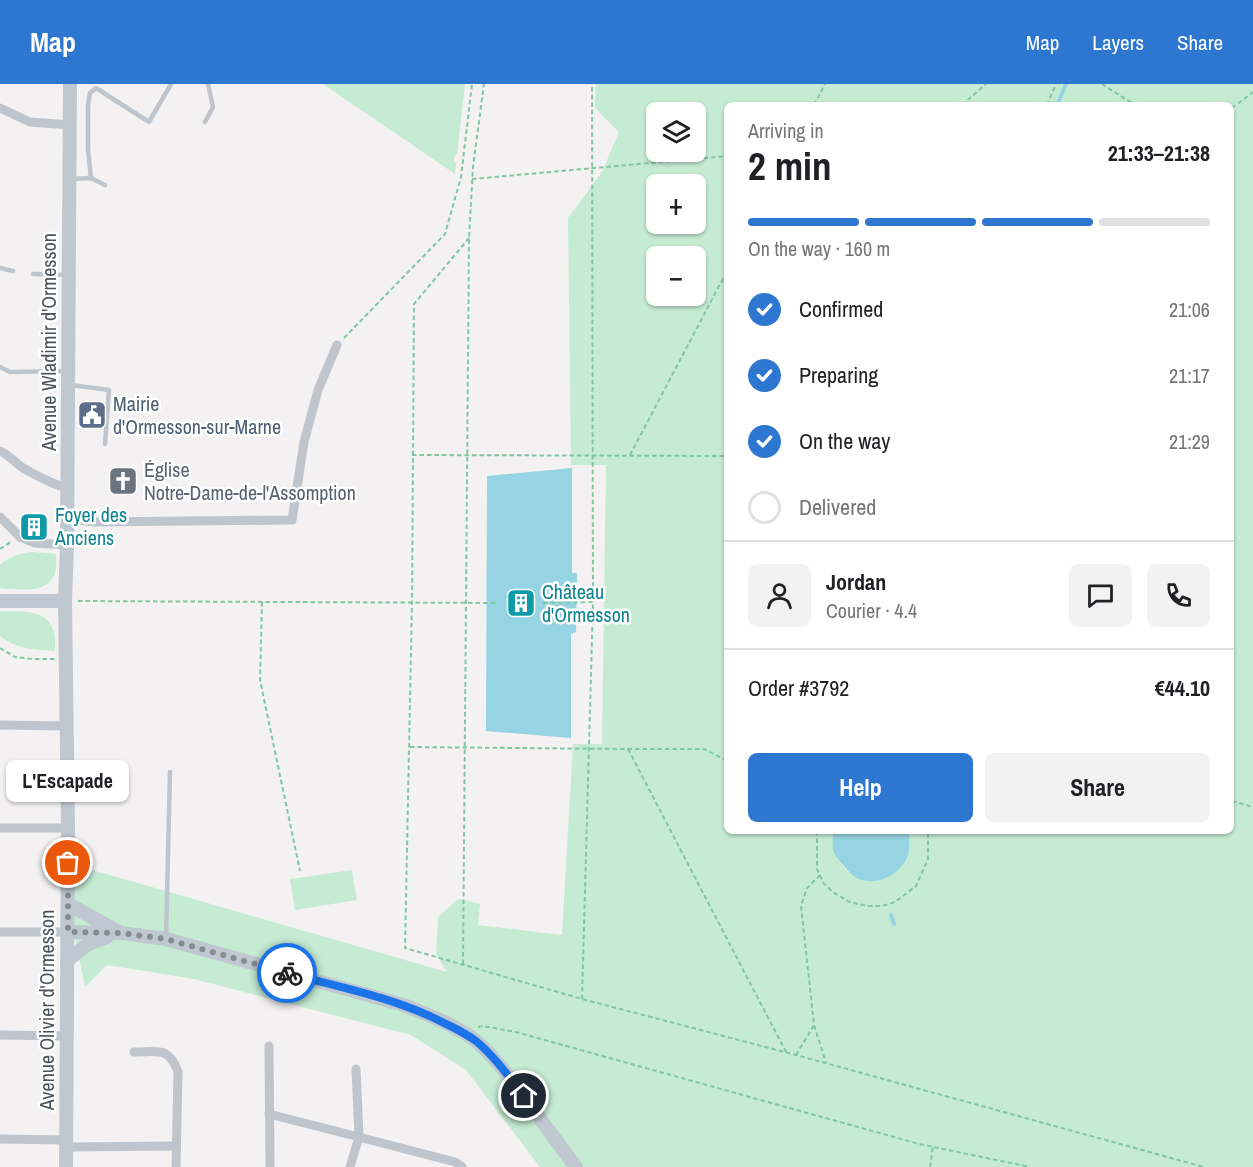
<!DOCTYPE html>
<html lang="en">
<head>
<meta charset="utf-8">
<style>
	body { margin:0; font-family:"Archivo Narrow",sans-serif; background:#f2f2f2; color:#202124; height:100vh; display:flex; flex-direction:column; font-size:22px; white-space:nowrap }
	* { box-sizing:border-box; margin:0 }
	p { font-size:20px; color:#757577 }
	.icon { flex:none; width:33px; height:33px; fill:none; stroke:currentColor; stroke-width:2; stroke-linecap:round; stroke-linejoin:round }
	.map { position:relative; flex:1; overflow:hidden }
	.panel { position:absolute; left:724px; top:18px; width:510px; height:732px; display:flex; flex-direction:column; background:#fff; border-radius:9px; box-shadow:0 2px 4px #0004 }
	.panel>* { flex:none }
	.tools { position:absolute; left:646px; top:18px; display:grid; gap:12px }
	.tools a { display:grid; place-items:center; width:60px; height:60px; border-radius:9px; background:#fff; box-shadow:0 2px 4px #0004; font-size:30px }
	.pin { position:absolute; display:grid; place-items:center; width:51px; height:51px; color:#fff; margin:-26px; border:3px solid #fff; border-radius:50%; box-shadow:0 2px 6px #0007 }
	.courier { position:absolute; display:grid; place-items:center; width:60px; height:60px; margin:-30px; border:4px solid #1a73e8; border-radius:50%; background:#fff; color:#222; box-shadow:0 2px 8px #0007 }
	.bubble { position:absolute; height:42px; border-radius:9px; background:#fff; box-shadow:0 2px 4px #0004; font-size:20px; font-weight:700; line-height:42px; text-align:center }
	.head em { font-style:normal; font-weight:700 }
	.head div { display:flex; flex-direction:column-reverse }
	.head { display:flex; align-items:center; justify-content:space-between; height:102px; padding:0 24px }
	h1 { font-size:39px; font-weight:700; line-height:45px }
	.bar { display:grid; grid-template-columns:repeat(4,1fr); gap:9px 6px; align-content:center; height:72px; padding:0 24px }
	.bar i { height:8px; border-radius:4px; background:#e0e0e0 }
	.bar .active { background:#2d77d1 }
	.bar p { grid-column:span 4 }
	.line { display:flex; align-items:center; gap:15px; padding:0 24px; border-top:2px solid #e0e0e0 }
	.line div { flex:1 }
	.round { display:grid; place-items:center; flex:none; width:63px; height:63px; border-radius:9px; background:#f2f2f2 }
	ol { padding:0 24px; list-style:none }
	li { display:flex; align-items:center; gap:18px; height:66px }
	li p { margin-inline-start:auto }
	li .icon { padding:6px; border-radius:50%; background:#2d77d1; color:#fff; stroke-width:4 }
	li:last-child { color:#757577 }
	li i { width:33px; height:33px; border:3px solid #e0e0e0; border-radius:50% }
	.action { display:flex; gap:12px; margin-top:auto; padding:12px 24px }
	.action a { flex:1; height:69px; border-radius:9px; background:#2d77d1; color:#fff; font-size:24px; font-weight:700; line-height:69px; text-align:center }
	.action a+a { background:#f2f2f2; color:#202124 }
	header { display:flex; align-items:center; gap:36px; box-sizing:border-box; height:84px; padding:0 30px; background:#2d77d1; color:#fff }
	header strong { font-size:28px }
	nav { display:flex; gap:33px; margin-inline-start:auto; font-size:21px }
	.map>svg:first-child { display:block }
	.green { fill:#c5ebd3; fill-rule:evenodd }
	.water { fill:#97d4e3 }
	.lines { fill:none; stroke-linecap:round; stroke-linejoin:round }
	.stream { stroke:#97d4e3; stroke-width:4 }
	.path { stroke:#81c6a3; stroke-width:2; stroke-dasharray:4.5 3; stroke-linecap:butt }
	.lane { stroke:#bec5cc; stroke-width:4.5 }
	.street { stroke:#bec5cc; stroke-width:9 }
	.secondary { stroke:#bfc8d0; stroke-width:14 }
	.done { stroke:#868b90; stroke-width:6; stroke-dasharray:0 10.8 }
	.route { stroke:#1a73e8; stroke-width:8 }
	.labels { text-anchor:middle; stroke-width:5; stroke-linejoin:round; paint-order:stroke }
	.street-label { font-size:20px; fill:#4b545c; stroke:#fff }
	.service-label { font-size:20px; fill:#4e5e75; stroke:#fff; text-anchor:start }
	.worship-label { font-size:20px; fill:#5b616d; stroke:#fff; text-anchor:start }
	.culture-label { font-size:20px; fill:#0d838f; stroke:#fff; text-anchor:start }
</style>
</head>
<body>
<header>
<strong>Map</strong>
<nav><a>Map</a><a>Layers</a><a>Share</a></nav>
</header>
<div class="map">
<svg width="1253" height="1083" viewBox="0 0 1253 1083">
	<rect width="100%" height="100%" fill="#f3f1f1"/>
	<g class="green">
		<path d="M 323,0 L 465,0 L 457,70 L 454,73 L 454,77 L 456,80 L 455,90 Z"/>
		<path d="M 596,0 L 1253,0 L 1253,1083 L 540,1083 L 466,986 L 411,951 L 194,895 L 107,881 L 85,903 L 68,820 L 68,779 L 447,888 L 436,870 L 438,833 L 458,815 L 480,820 L 478,841 L 562,851 L 573,660 L 602,660 L 606,381 L 571,381 L 568,134 L 602,88 L 619,48 L 595,24 ZM 728,21 L 1232,21 L 1232,747 L 909,747 L 909,768 L 848,788 C 834,770 834,770 833,747 L 728,747 ZM 657,28 L 696,28 L 696,68 L 657,68 ZM 657,100 L 696,100 L 696,140 L 657,140 ZM 657,172 L 696,172 L 696,212 L 657,212 Z"/>
		<path d="M 32,468 L 56,470 C 56,476 57,483 55,489 C 48,511 18,505 0,504 L 0,481 C 10,472 19,470 32,468 Z"/>
		<path d="M 0,527 C 17,528 43,524 52,543 C 56,550 55,559 55,567 C 33,565 18,566 0,552 Z"/>
		<path d="M 352,786 L 357,816 L 295,826 L 290,795 Z"/>
	</g>
	<g class="water">
		<path d="M 572,384 L 572,489 L 577,489 L 576,548 L 571,550 L 571,654 L 486,647 L 487,392 Z"/>
		<path d="M 833,747 L 909,747 C 909,755 910,764 908,771 C 902,789 880,801 862,796 C 854,794 849,788 844,782 C 840,777 835,773 833,766 C 832,760 833,753 833,747 Z"/>
	</g>
	<g class="lines">
		<g class="stream">
			<path d="M 1057,21 L 1066,0"/>
			<path d="M 891,831 L 894,840"/>
		</g>
		<g class="path">
			<path d="M 1102,0 L 1127,16 L 1137,21"/>
			<path d="M 814,21 L 825,0"/>
			<path d="M 962,21 L 986,0"/>
			<path d="M 1047,21 L 1056,0"/>
			<path d="M 1232,24 L 1253,8"/>
			<path d="M 472,95 L 728,72"/>
			<path d="M 469,154 L 414,220 L 412,518 L 405,864 L 582,915 L 796,971 L 1204,1083"/>
			<path d="M 344,254 L 445,150 L 461,93 L 472,0"/>
			<path d="M 412,371 L 725,372 L 728,370"/>
			<path d="M 630,371 L 728,185"/>
			<path d="M 0,465 L 12,457"/>
			<path d="M 78,517 L 498,519"/>
			<path d="M 262,518 L 260,596 L 300,787"/>
			<path d="M 543,519 L 593,518"/>
			<path d="M 0,564 L 15,573 L 33,575 L 55,575"/>
			<path d="M 410,663 L 628,665 L 704,665 L 728,677"/>
			<path d="M 628,665 L 786,968"/>
			<path d="M 1232,717 L 1253,723"/>
			<path d="M 817,747 L 817,785 L 824,800 L 833,808 L 849,818 L 868,822 L 882,822 L 895,818 L 916,802 L 928,775 L 928,747"/>
			<path d="M 820,791 L 807,804 L 801,822 L 814,941 L 826,979"/>
			<path d="M 463,880 L 469,154 L 473,83 L 484,0"/>
			<path d="M 582,915 L 593,518 L 592,0"/>
			<path d="M 478,943 L 483,942 L 516,948 L 919,1060 L 1030,1083"/>
			<path d="M 796,971 L 814,941"/>
			<path d="M 930,1083 L 933,1062"/>
		</g>
		<g class="lane">
			<path d="M 205,38 L 213,23 L 208,0"/>
			<path d="M 91,94 L 88,66 L 88,21 L 90,9 L 96,4 L 149,38 L 171,0"/>
			<path d="M 70,95 L 91,94 L 105,101"/>
			<path d="M 0,184 L 13,187"/>
			<path d="M 33,190 L 66,191"/>
			<path d="M 0,283 L 10,288 L 65,287"/>
			<path d="M 71,301 L 109,306 L 105,360"/>
			<path d="M 166,853 L 170,688"/>
		</g>
		<g class="street">
			<path d="M 0,24 L 30,38 L 70,41"/>
			<path d="M 0,367 C 11,372 14,378 23,384 C 37,392 52,400 67,404"/>
			<path d="M 0,433 L 20,453 L 35,459 L 67,461"/>
			<path d="M 67,435 L 95,438 L 292,436 L 304,358 L 318,306 L 337,261"/>
			<path d="M 0,641 L 68,642"/>
			<path d="M 0,744 L 68,744"/>
			<path d="M 0,848 L 68,848"/>
			<path d="M 0,951 L 67,952"/>
			<path d="M 269,962 L 270,1083"/>
			<path d="M 134,968 C 157,968 169,962 178,988 L 176,1083"/>
			<path d="M 269,1030 L 359,1053 L 356,985"/>
			<path d="M 0,1055 L 66,1056"/>
			<path d="M 66,1063 L 176,1062"/>
			<path d="M 350,1083 L 359,1053 L 455,1078 L 462,1083"/>
		</g>
		<g class="secondary">
			<path d="M 0,517 L 65,517"/>
			<path d="M 68,820 L 119,848"/>
			<path d="M 68,848 L 121,849 L 166,855 L 404,921 C 428,931 454,940 475,956 C 495,973 511,995 526,1016 C 543,1038 559,1061 576,1083"/>
			<path d="M 67,877 C 82,864 87,859 107,853"/>
			<path d="M 66,1083 L 68,744 L 65,517 L 67,461 L 70,0"/>
		</g>
	</g>
	<g class="lines">
		<path class="done" d="M 68,779 L 68,848 L 121,849 L 166,855 L 287,889"/>
		<path class="route" d="M 287,889 C 340,903 396,914 444,939 C 455,944 466,950 476,957 C 495,973 509,993 524,1012"/>
	</g>
	<defs>
		<g id="civic-square" transform="scale(1.5)"><rect x="-9" y="-9" width="18" height="18" rx="4" fill="#5c6f8a" stroke="#fff"/><path d="M-.6-6.5H3V-4.5H.6V-3L4-1V1h2V6H-6V1h2V-1L-.6-3ZM-1.2 2.5V6h2.4V2.5Z" fill="#fff"/></g>
		<g id="church-square" transform="scale(1.5)"><rect x="-9" y="-9" width="18" height="18" rx="4" fill="#6b7280" stroke="#fff"/><path d="M-1.2-6h2.4v3.5h3.3v2.4h-3.3V6h-2.4V-.1h-3.3v-2.4h3.3Z" fill="#fff"/></g>
		<g id="building-square" transform="scale(1.5)"><rect x="-9" y="-9" width="18" height="18" rx="4" fill="#0f9aa8" stroke="#fff"/><path d="M-4-6H4V6H1V3H-1V6H-4ZM-2.5-4.3h1.7v1.8h-1.7ZM.8-4.3h1.7v1.8H.8ZM-2.5-1h1.7V.8h-1.7ZM.8-1h1.7V.8H.8Z" fill="#fff"/></g>
	</defs>
	<g fill-rule="evenodd">
		<use href="#civic-square" x="92" y="331"/>
		<use href="#church-square" x="123" y="397"/>
		<use href="#building-square" x="34" y="443"/>
		<use href="#building-square" x="521" y="519"/>
	</g>
	<g class="labels">
		<g class="street-label">
			<text transform="translate(49 258) rotate(-90)" y="7">Avenue Wladimir d'Ormesson</text>
			<text transform="translate(47 926) rotate(-90)" y="7">Avenue Olivier d'Ormesson</text>
		</g>
		<g class="service-label">
			<text x="113" y="327">Mairie<tspan x="113" dy="23">d'Ormesson-sur-Marne</tspan></text>
		</g>
		<g class="worship-label">
			<text x="144" y="393">Église<tspan x="144" dy="23">Notre-Dame-de-l'Assomption</tspan></text>
		</g>
		<g class="culture-label">
			<text x="55" y="438">Foyer des<tspan x="55" dy="23">Anciens</tspan></text>
			<text x="542" y="515">Château<tspan x="542" dy="23">d'Ormesson</tspan></text>
		</g>
	</g>
</svg>
<div class="tools">
<a><svg class="icon" aria-label="layers" viewBox="0 0 24 24"><path d="M12 4l9 5-9 5-9-5zM3 14l9 5 9-5"/></svg></a>
<a>+</a>
<a>−</a>
</div>
<div class="pin" style="left:68px;top:779px;background:#ea580c"><svg class="icon" aria-label="bag" viewBox="0 0 24 24"><path d="M5 8h14l-1 12H6zM9 8a3 3 0 0 1 6 0"/></svg></div>
<div class="pin" style="left:524px;top:1012px;background:#1f2937"><svg class="icon" aria-label="home" viewBox="0 0 24 24"><path d="M3 11l9-7 9 7M6 9v11h12V9"/></svg></div>
<div class="courier" style="left:287px;top:889px"><svg class="icon" aria-label="bike" viewBox="0 0 24 24"><circle cx="6" cy="16" r="4"/><circle cx="18" cy="16" r="4"/><path d="M6 16l4-8h5l3 8M10 8l3 8H6M13 5h3"/></svg></div>
<div class="bubble" style="left:6px;top:676px;width:123px">L'Escapade</div>
<section class="panel">
<div class="head"><div><h1>2 min</h1><p>Arriving in</p></div><em>21:33–21:38</em></div>
<div class="bar"><i class="active"></i><i class="active"></i><i class="active"></i><i></i><p>On the way · 160 m</p></div>
<ol>
<li><svg class="icon" aria-label="check" viewBox="0 0 24 24"><path d="M5 12l5 5 9-10"/></svg>Confirmed<p>21:06</p></li>
<li><svg class="icon" aria-label="check" viewBox="0 0 24 24"><path d="M5 12l5 5 9-10"/></svg>Preparing<p>21:17</p></li>
<li><svg class="icon" aria-label="check" viewBox="0 0 24 24"><path d="M5 12l5 5 9-10"/></svg>On the way<p>21:29</p></li>
<li><i></i>Delivered</li>
</ol>
<div class="line" style="height:108px"><a class="round"><svg class="icon" aria-label="person" viewBox="0 0 24 24"><circle cx="12" cy="8" r="4"/><path d="M4 21q1-7 8-7t8 7"/></svg></a><div><b>Jordan</b><p>Courier · 4.4</p></div><a class="round"><svg class="icon" aria-label="chat" viewBox="0 0 24 24"><path d="M4 5h16v11H9l-5 4z"/></svg></a><a class="round"><svg class="icon" aria-label="phone" viewBox="0 0 24 24"><path d="M5 4h4l2 5-3 2q2 4 5 5l2-3 5 2v4C11 20 4 13 5 4z"/></svg></a></div>
<div class="line" style="height:78px"><div>Order #3792</div><b>€44.10</b></div>
<div class="action"><a>Help</a><a>Share</a></div>
</section>
</div>
</body>
</html>
